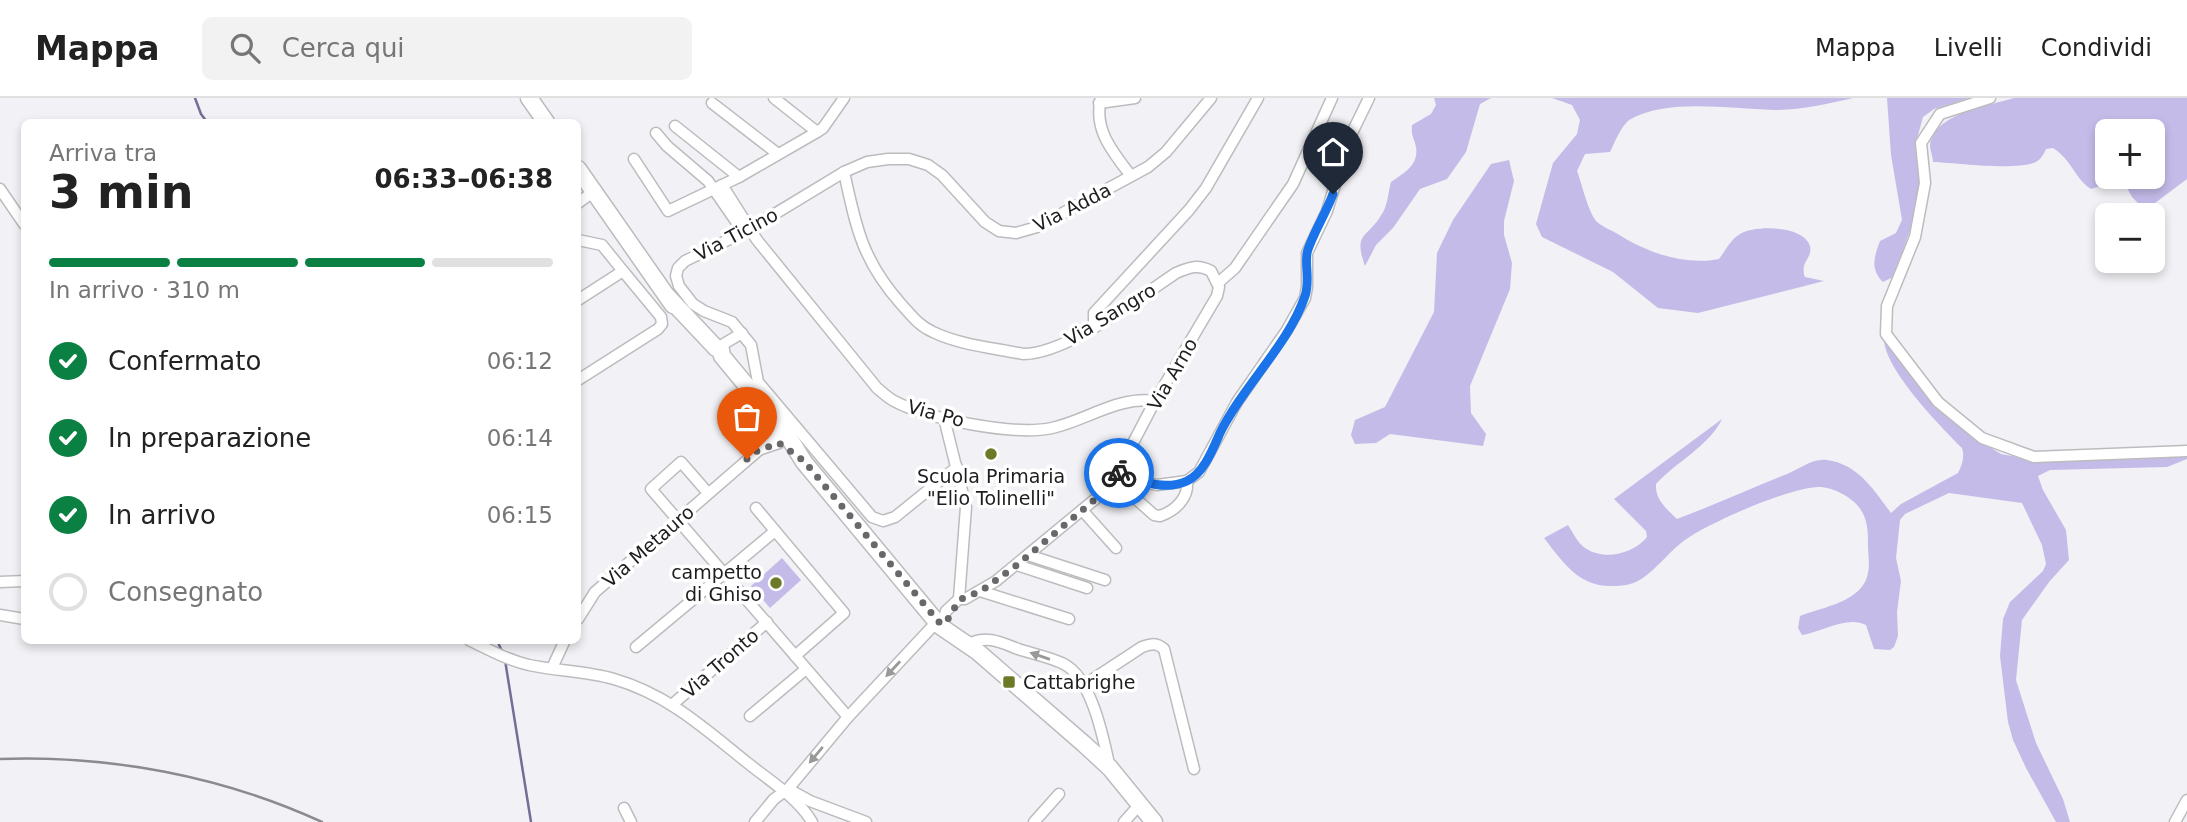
<!DOCTYPE html>
<html lang="it">
<head>
<meta charset="utf-8">
<style>
	body { margin:0; font-family:"DejaVu Sans",sans-serif; background:#f2f2f2; color:#222; height:100vh; display:flex; flex-direction:column; font-size:26px; white-space:nowrap }
	* { box-sizing:border-box; margin:0 }
	p { font-size:23px; color:#767676 }
	.icon { flex:none; width:38px; height:38px; fill:none; stroke:currentColor; stroke-width:2; stroke-linecap:round; stroke-linejoin:round }
	.map { position:relative; flex:1; overflow:hidden }
	.drawer { position:absolute; left:21px; top:21px; width:560px; height:525px; display:flex; flex-direction:column; background:#fff; border-radius:10px; box-shadow:0 4px 10px #0003 }
	.drawer>* { flex:none }
	.fabs { position:absolute; left:2095px; top:21px; display:grid; gap:14px }
	.fabs a { display:grid; place-items:center; width:70px; height:70px; border-radius:10px; background:#fff; box-shadow:0 4px 10px #0003; font-size:35px }
	.pin { position:absolute; display:grid; place-items:center; width:60px; height:60px; color:#fff; margin:-72px -30px; border-radius:50% 50% 50% 0; rotate:-45deg; box-shadow:0 0 7px #0007 }
	.pin .icon { rotate:45deg }
	.courier { position:absolute; display:grid; place-items:center; width:70px; height:70px; margin:-35px; border:5px solid #1a73e8; border-radius:50%; background:#fff; color:#222; box-shadow:0 2px 9px #0007 }
	.head em { font-style:normal; font-weight:700 }
	.head div { display:flex; flex-direction:column-reverse }
	.head { display:flex; align-items:center; justify-content:space-between; height:119px; padding:0 28px }
	h1 { font-size:46px; font-weight:700; line-height:52px }
	.bar { display:grid; grid-template-columns:repeat(4,1fr); gap:10px 7px; align-content:center; height:84px; padding:0 28px }
	.bar i { height:9px; border-radius:5px; background:#e0e0e0 }
	.bar .active { background:#0b8043 }
	.bar p { grid-column:span 4 }
	ol { padding:0 28px; list-style:none }
	li { display:flex; align-items:center; gap:21px; height:77px }
	li p { margin-inline-start:auto }
	li .icon { padding:7px; border-radius:50%; background:#0b8043; color:#fff; stroke-width:4 }
	li:last-child { color:#767676 }
	li i { width:38px; height:38px; border:4px solid #e0e0e0; border-radius:50% }
	header { display:flex; align-items:center; gap:42px; box-sizing:border-box; height:98px; padding:0 35px; background:#fff; border-bottom:2px solid #e0e0e0 }
	header strong { font-size:33px }
	nav { display:flex; gap:38px; margin-inline-start:auto; font-size:24px }
	.search { width:490px; height:63px; background:#f2f2f2; display:flex; align-items:center; gap:18px; box-sizing:border-box; padding:0 24px; border-radius:10px; color:#767676; font-size:26px }
	.map>svg:first-child { display:block }
	.green { fill:#c5bbe9; fill-rule:evenodd }
	.lines { fill:none; stroke-linecap:round; stroke-linejoin:round }
	.stream { stroke:#766c96; stroke-width:2.5 }
	.street-casing { stroke:#bcbcbf; stroke-width:13 }
	.primary-casing { stroke:#bcbcbf; stroke-width:19 }
	.street { stroke:#fff; stroke-width:10 }
	.primary { stroke:#fff; stroke-width:16 }
	.rail { stroke:#8b8b8e; stroke-width:2.5 }
	.oneway { fill:#99999a }
	.done { stroke:#68676a; stroke-width:7; stroke-dasharray:0 12.6 }
	.route { stroke:#1a73e8; stroke-width:9 }
	.poi-dot { fill:#6c7a27; stroke:#fff; stroke-width:2.5 }
	.labels { text-anchor:middle; stroke-width:7; stroke-linejoin:round; paint-order:stroke }
	.street-label { font-size:19px; fill:#1d1d1f; stroke:#fff }
	.poi-label { font-size:19px; fill:#1d1d1f; stroke:#fff }
</style>
</head>
<body>
<header>
<strong>Mappa</strong>
<div class="search"><svg class="icon" aria-label="search" viewBox="0 0 24 24"><circle cx="10" cy="10" r="6"/><path d="M15 15l6 6"/></svg>Cerca qui</div>
<nav><a>Mappa</a><a>Livelli</a><a>Condividi</a></nav>
</header>
<div class="map">
<svg width="2187" height="724" viewBox="0 0 2187 724">
	<rect width="100%" height="100%" fill="#f2f1f5"/>
	<g class="green">
		<path d="M 1434,0 L 1491,0 L 1480,6 L 1466,54 L 1447,81 L 1420,91 L 1393,130 L 1376,147 L 1365,168 C 1353,134 1367,141 1382,116 C 1388,107 1388,94 1391,84 C 1404,75 1419,67 1416,49 C 1414,39 1411,39 1412,27 L 1431,16 L 1436,7 Z"/>
		<path d="M 1552,0 L 1853,0 C 1826,6 1801,12 1774,12 C 1727,11 1668,0 1629,22 C 1620,30 1615,44 1610,54 L 1585,56 L 1577,73 C 1582,86 1588,114 1597,124 C 1602,128 1610,132 1616,135 C 1646,154 1683,168 1719,161 C 1726,152 1730,142 1740,136 C 1755,127 1803,127 1810,148 C 1812,157 1806,161 1804,168 C 1803,170 1804,178 1805,179 L 1824,183 L 1698,215 L 1658,210 L 1613,174 L 1542,139 L 1536,126 L 1553,65 L 1577,36 L 1580,22 L 1572,7 Z"/>
		<path d="M 1887,0 L 1970,0 L 1934,11 L 1923,19 L 1917,41 L 1920,84 L 1914,122 L 1893,179 L 1883,184 C 1870,171 1874,159 1880,143 L 1896,135 L 1902,122 L 1891,57 Z"/>
		<path d="M 2014,0 L 2187,0 L 2187,81 L 2155,105 L 2141,108 L 2132,99 L 2122,81 L 2091,91 C 2075,81 2072,62 2053,50 L 2046,51 C 2044,56 2041,61 2036,64 C 2015,73 1958,65 1933,64 C 1933,59 1930,52 1930,47 C 1935,15 1988,8 2014,0 ZM 2107,33 L 2152,33 L 2152,79 L 2107,79 Z"/>
		<path d="M 1509,62 L 1514,83 L 1504,123 L 1504,137 L 1512,165 L 1510,191 L 1470,288 L 1471,315 L 1486,336 L 1483,348 L 1390,336 L 1376,345 L 1355,346 L 1351,337 L 1355,322 L 1385,309 L 1434,214 L 1437,155 L 1453,122 L 1491,66 Z"/>
		<path d="M 1884,240 L 1977,341 L 2001,356 L 2034,362 L 2187,355 L 2187,361 L 2167,369 L 2050,372 L 2038,378 L 2043,392 L 2066,432 L 2069,462 L 2049,484 L 2022,522 L 2016,582 L 2036,645 L 2063,701 L 2070,724 L 2056,724 L 2026,670 L 2013,642 L 2008,624 L 2000,558 L 2003,521 L 2010,504 L 2043,473 L 2046,466 L 2042,447 L 2022,405 L 1949,395 L 1905,416 L 1900,422 L 1896,460 L 1901,483 L 1897,514 L 1898,538 L 1894,549 L 1890,552 L 1874,551 L 1866,527 C 1848,517 1821,534 1802,537 L 1798,530 L 1800,518 C 1822,509 1863,504 1868,475 C 1870,466 1868,456 1868,448 C 1868,433 1868,420 1858,408 C 1849,398 1834,390 1821,389 C 1795,387 1711,424 1688,440 C 1669,452 1656,474 1636,484 C 1627,488 1618,488 1610,488 C 1578,488 1562,463 1544,440 L 1568,427 C 1573,435 1578,445 1585,450 C 1604,463 1633,456 1647,439 L 1646,433 L 1614,401 L 1722,321 C 1709,348 1676,364 1656,386 C 1655,402 1666,410 1677,421 C 1714,407 1750,391 1787,376 C 1800,371 1812,360 1827,362 C 1858,366 1874,392 1891,415 L 1901,406 L 1958,375 C 1962,367 1965,359 1962,350 C 1941,329 1883,270 1884,240 Z"/>
		<path d="M 782,460 L 801,482 L 770,510 L 751,488 Z"/>
	</g>
	<g class="lines">
		<g class="stream">
			<path d="M 195,0 L 201,16 L 207,24"/>
			<path d="M 497,542 L 503,556"/>
			<path d="M 505,562 L 531,724"/>
		</g>
		<g class="street-casing">
			<g id="street">
				<path d="M 774,0 L 817,34"/>
				<path d="M 1101,0 C 1093,32 1113,54 1131,78"/>
				<path d="M 1990,0 L 1940,16 L 1921,45 L 1925,85 L 1915,139 L 1887,208 L 1886,236 L 1938,304 L 1982,340 L 2034,359 L 2187,353"/>
				<path d="M 712,5 L 778,56"/>
				<path d="M 1099,5 L 1135,0"/>
				<path d="M 675,28 L 739,79"/>
				<path d="M 656,35 L 667,48 L 708,83 L 744,135"/>
				<path d="M 634,61 L 668,113 L 739,79 L 817,34 L 823,30 L 844,0"/>
				<path d="M 844,74 C 856,129 862,162 901,206 C 911,217 919,228 933,234 C 960,247 994,250 1023,256 C 1068,256 1138,200 1176,175 C 1190,169 1198,166 1211,173 L 1219,189 L 1217,198 L 1155,303 L 1113,383 L 1105,393 L 996,483 L 965,501 L 959,501 L 946,513 L 944,519"/>
				<path d="M 722,87 L 757,142 L 877,290 C 882,294 888,300 894,303 C 928,321 1014,338 1052,330 C 1087,322 1118,298 1155,303"/>
				<path d="M 0,91 L 24,126"/>
				<path d="M 578,105 L 593,94"/>
				<path d="M 578,142 L 602,147 L 623,173 L 578,202"/>
				<path d="M 1218,185 L 1235,170 L 1293,86 L 1332,0"/>
				<path d="M 1094,229 L 1094,215 L 1189,112 L 1206,90 L 1258,0"/>
				<path d="M 717,250 L 742,235"/>
				<path d="M 578,282 L 658,231 L 662,226 L 661,219 L 623,173"/>
				<path d="M 944,320 L 966,409 L 959,501"/>
				<path d="M 761,351 L 779,345"/>
				<path d="M 957,369 L 895,419 L 883,423 L 872,419 L 758,284 L 751,247 L 732,224 L 704,213 L 693,206 L 679,188 L 676,178 L 678,170 L 685,163 L 750,131 L 844,74 L 867,64 L 888,61 L 909,61 L 928,67 L 942,77 L 985,124 L 999,133 L 1016,135 L 1037,129 L 1148,69 L 1166,54 L 1211,0"/>
				<path d="M 1120,374 L 1138,383 L 1157,387 L 1187,383 L 1199,374 L 1237,304 L 1287,232 L 1305,200 L 1307,189 L 1307,155 L 1327,113 L 1349,41 L 1369,0"/>
				<path d="M 1105,393 L 1126,392 L 1154,417 L 1160,418 C 1175,413 1189,400 1187,383"/>
				<path d="M 708,395 L 681,364 L 651,391 L 848,619"/>
				<path d="M 756,410 L 844,515 L 795,558"/>
				<path d="M 1082,412 L 1116,450"/>
				<path d="M 1028,457 L 1105,482"/>
				<path d="M 1017,467 L 1087,490"/>
				<path d="M 0,484 L 24,483"/>
				<path d="M 980,493 L 1069,521"/>
				<path d="M 0,517 L 24,521"/>
				<path d="M 578,521 L 595,494 L 775,338"/>
				<path d="M 469,542 C 489,552 508,562 529,567 C 557,573 586,573 614,581 C 669,597 705,631 749,666 C 770,683 798,700 812,724"/>
				<path d="M 971,545 C 987,537 1002,545 1018,551 C 1033,556 1050,559 1064,566 C 1091,580 1103,638 1109,666"/>
				<path d="M 636,549 L 775,433"/>
				<path d="M 552,570 L 565,542"/>
				<path d="M 1084,587 L 1142,549 C 1151,546 1156,544 1164,551 L 1194,671"/>
				<path d="M 673,606 L 767,524"/>
				<path d="M 750,618 L 806,571"/>
				<path d="M 788,691 L 810,703 L 866,724"/>
				<path d="M 624,710 L 631,724"/>
				<path d="M 755,724 L 774,701 L 788,691 L 848,619 L 931,530 L 939,525"/>
				<path d="M 1034,724 L 1059,696"/>
				<path d="M 1124,724 L 1140,706"/>
				<path d="M 2175,724 L 2187,702"/>
			</g>
		</g>
		<g class="primary-casing">
			<g id="primary">
				<path d="M 529,0 L 546,24"/>
				<path d="M 578,71 L 673,207"/>
				<path d="M 667,198 L 716,250 L 721,252 L 722,258 L 786,335 L 804,364 L 940,528 L 978,554 L 1084,646 L 1110,670 L 1154,724"/>
			</g>
		</g>
		<use href="#street" class="street"/>
		<use href="#primary" class="primary"/>
		<path class="rail" d="M 0,661 C 110,657 222,678 322,724"/>
	</g>
	<defs><path id="oneway-solid" d="M-6-.8H1V-3.2L6.5 0L1 3.2V.8H-6Z" transform="scale(1.75)"/></defs>
	<g class="oneway">
		<use href="#oneway-solid" transform="translate(1040 558) rotate(-161)"/>
		<use href="#oneway-solid" transform="translate(893 571) rotate(133)"/>
		<use href="#oneway-solid" transform="translate(816 657) rotate(130)"/>
	</g>
	<g class="lines">
		<path class="done" d="M 747,361 L 757,353 L 779,345 L 804,363 L 939,524 L 942,519 L 948,521 L 959,502 L 981,493 L 1017,467 L 1105,393 L 1119,375"/>
		<path class="route" d="M 1119,375 L 1120,373 C 1140,384 1165,393 1187,383 C 1204,375 1213,351 1220,335 C 1243,288 1289,246 1305,198 C 1310,184 1305,169 1307,155 C 1310,141 1327,113 1333,96"/>
	</g>
	<g class="poi-dot">
		<circle cx="991" cy="356" r="7"/>
		<circle cx="776" cy="485" r="7"/>
		<rect x="1002" y="577" width="14" height="14" rx="3.5"/>
	</g>
	<g class="labels">
		<g class="street-label">
			<text transform="translate(1072 109) rotate(-27)" y="7">Via Adda</text>
			<text transform="translate(736 136) rotate(-28)" y="7">Via Ticino</text>
			<text transform="translate(1110 216) rotate(-31)" y="7">Via Sangro</text>
			<text transform="translate(1172 276) rotate(-60)" y="7">Via Arno</text>
			<text transform="translate(936 315) rotate(15)" y="7">Via Po</text>
			<text transform="translate(648 448) rotate(-41)" y="7">Via Metauro</text>
			<text transform="translate(720 565) rotate(-41)" y="7">Via Tronto</text>
		</g>
		<g class="poi-label">
			<text x="991" y="385">Scuola Primaria<tspan x="991" dy="22">"Elio Tolinelli"</tspan></text>
			<text x="762" y="481" text-anchor="end">campetto<tspan x="762" dy="22">di Ghiso</tspan></text>
			<text x="1023" y="591" text-anchor="start">Cattabrighe</text>
		</g>
	</g>
</svg>
<div class="fabs">
<a>+</a>
<a>−</a>
</div>
<div class="pin" style="left:747px;top:361px;background:#ea580c"><svg class="icon" aria-label="bag" viewBox="0 0 24 24"><path d="M5 8h14l-1 12H6zM9 8a3 3 0 0 1 6 0"/></svg></div>
<div class="pin" style="left:1333px;top:96px;background:#1f2937"><svg class="icon" aria-label="home" viewBox="0 0 24 24"><path d="M3 11l9-7 9 7M6 9v11h12V9"/></svg></div>
<div class="courier" style="left:1119px;top:375px"><svg class="icon" aria-label="bike" viewBox="0 0 24 24"><circle cx="6" cy="16" r="4"/><circle cx="18" cy="16" r="4"/><path d="M6 16l4-8h5l3 8M10 8l3 8H6M13 5h3"/></svg></div>
<section class="drawer">
<div class="head"><div><h1>3 min</h1><p>Arriva tra</p></div><em>06:33–06:38</em></div>
<div class="bar"><i class="active"></i><i class="active"></i><i class="active"></i><i></i><p>In arrivo · 310 m</p></div>
<ol>
<li><svg class="icon" aria-label="check" viewBox="0 0 24 24"><path d="M5 12l5 5 9-10"/></svg>Confermato<p>06:12</p></li>
<li><svg class="icon" aria-label="check" viewBox="0 0 24 24"><path d="M5 12l5 5 9-10"/></svg>In preparazione<p>06:14</p></li>
<li><svg class="icon" aria-label="check" viewBox="0 0 24 24"><path d="M5 12l5 5 9-10"/></svg>In arrivo<p>06:15</p></li>
<li><i></i>Consegnato</li>
</ol>
</section>
</div>
</body>
</html>
